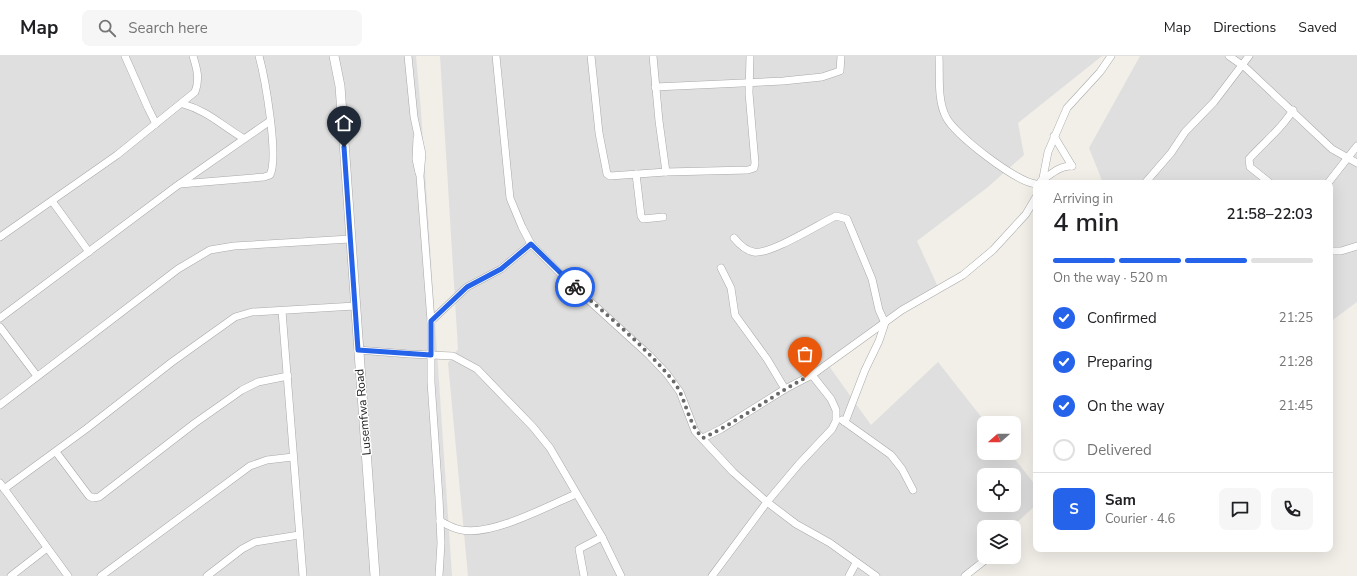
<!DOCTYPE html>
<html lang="en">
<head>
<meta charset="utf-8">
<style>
	body { margin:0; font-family:"Nunito Sans",sans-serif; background:#f6f6f6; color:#202124; height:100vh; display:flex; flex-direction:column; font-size:15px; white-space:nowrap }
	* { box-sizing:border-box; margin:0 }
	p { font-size:13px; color:#757577 }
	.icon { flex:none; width:22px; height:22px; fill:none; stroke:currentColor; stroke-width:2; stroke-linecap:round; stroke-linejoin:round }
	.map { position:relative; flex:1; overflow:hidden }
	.panel { position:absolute; left:1033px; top:124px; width:300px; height:372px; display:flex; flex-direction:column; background:#fff; border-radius:8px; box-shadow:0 4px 16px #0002 }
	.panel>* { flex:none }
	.needle { width:26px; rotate:249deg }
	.controls { position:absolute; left:977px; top:360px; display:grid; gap:8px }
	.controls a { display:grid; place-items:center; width:44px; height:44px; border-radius:8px; background:#fff; box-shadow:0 4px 16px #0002; font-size:20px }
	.pin { position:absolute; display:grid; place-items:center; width:34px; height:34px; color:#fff; margin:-41px -17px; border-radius:50% 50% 50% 0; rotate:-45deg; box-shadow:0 0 4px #0007 }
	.pin .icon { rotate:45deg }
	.courier { position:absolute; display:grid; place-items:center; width:40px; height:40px; margin:-20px; border:3px solid #2563eb; border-radius:50%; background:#fff; color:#222; box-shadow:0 1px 5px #0007 }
	.overview em { font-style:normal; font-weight:600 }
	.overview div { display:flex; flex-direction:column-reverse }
	.overview { display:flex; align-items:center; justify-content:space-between; height:68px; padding:0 20px }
	h1 { font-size:26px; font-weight:600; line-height:30px }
	.bar { display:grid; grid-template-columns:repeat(4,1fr); gap:6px 4px; align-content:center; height:48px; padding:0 20px }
	.bar i { height:5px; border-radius:3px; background:#e0e0e0 }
	.bar .selected { background:#2563eb }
	.bar p { grid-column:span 4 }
	.line { display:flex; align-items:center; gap:10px; padding:0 20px; border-top:1px solid #e0e0e0 }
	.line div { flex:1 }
	.round { display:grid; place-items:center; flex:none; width:42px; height:42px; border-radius:8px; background:#f6f6f6 }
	ol { padding:0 20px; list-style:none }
	li { display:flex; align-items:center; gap:12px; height:44px }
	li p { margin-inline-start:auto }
	li .icon { padding:4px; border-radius:50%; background:#2563eb; color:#fff; stroke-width:4 }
	li:last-child { color:#757577 }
	li i { width:22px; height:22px; border:2px solid #e0e0e0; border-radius:50% }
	header { display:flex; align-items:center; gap:24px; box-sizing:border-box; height:56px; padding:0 20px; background:#fff; border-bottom:1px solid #e0e0e0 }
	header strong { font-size:19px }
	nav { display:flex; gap:22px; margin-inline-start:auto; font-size:14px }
	.search { width:280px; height:36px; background:#f6f6f6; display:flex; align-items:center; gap:10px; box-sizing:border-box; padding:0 14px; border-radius:8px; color:#757577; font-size:15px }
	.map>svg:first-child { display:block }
	.residential { fill:#e0dfdf; fill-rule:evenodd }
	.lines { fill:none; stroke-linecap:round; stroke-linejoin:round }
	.minor-casing { stroke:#a9a9a9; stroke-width:8 }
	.tertiary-casing { stroke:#a9a9a9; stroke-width:10 }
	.minor { stroke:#fff; stroke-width:7 }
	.tertiary { stroke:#fff; stroke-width:9 }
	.done { stroke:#6b6a68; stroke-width:4; stroke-dasharray:0 7.2 }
	.route { stroke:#2563eb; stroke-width:5 }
	.labels { text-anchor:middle; stroke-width:3; stroke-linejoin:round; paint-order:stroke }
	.street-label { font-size:12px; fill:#222; stroke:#fff }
</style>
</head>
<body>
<header>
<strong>Map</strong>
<div class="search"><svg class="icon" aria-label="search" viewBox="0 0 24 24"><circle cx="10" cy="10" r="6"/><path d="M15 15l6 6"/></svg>Search here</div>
<nav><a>Map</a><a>Directions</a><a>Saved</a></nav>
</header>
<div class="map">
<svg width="1357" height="520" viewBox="0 0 1357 520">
	<rect width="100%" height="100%" fill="#f2efe9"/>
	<g class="residential">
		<path d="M 0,0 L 416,0 L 421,56 L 452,520 L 0,520 Z"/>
		<path d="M 440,0 L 1102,0 L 1018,67 L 1024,99 L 988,131 L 917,185 L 938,231 L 829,310 L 871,369 L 938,306 L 986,367 L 984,367 L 984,397 L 1010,397 L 1036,430 L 1036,449 L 1012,471 L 984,471 L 984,498 L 961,520 L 468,520 L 448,307 L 458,293 ZM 984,419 L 1014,419 L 1014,449 L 984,449 Z"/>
		<path d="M 1140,0 L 1357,0 L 1357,246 L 1330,266 L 1330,127 L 1103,127 L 1089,92 Z"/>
	</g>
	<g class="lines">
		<g class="minor-casing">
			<g id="minor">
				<path d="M 125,0 L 148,52 L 156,68"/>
				<path d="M 408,0 L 414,61 L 422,98 L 420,120 L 431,265 L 431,326 L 439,442 L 441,487 L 439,520"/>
				<path d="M 496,0 L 510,142 L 522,171 L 531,188 L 572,229 L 649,299 L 667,318 L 680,336 L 695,375 L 733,416 L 767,446 L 712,520"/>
				<path d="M 591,0 L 599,77 L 607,118 L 610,120 L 666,116 L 748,114 L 754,112 L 755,107 L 749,37 L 750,0"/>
				<path d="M 653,0 L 659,65 L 666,116"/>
				<path d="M 939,0 C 940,19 937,44 946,61 C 955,79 1016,126 1036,128"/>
				<path d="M 1229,0 L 1246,12 L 1332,93 L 1357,107"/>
				<path d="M 655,31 L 783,25 L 822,21 L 840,15 L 841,0"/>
				<path d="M 183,48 C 208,55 221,69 243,82"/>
				<path d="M 1054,80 L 1072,110"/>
				<path d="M 417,82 L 416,103 L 419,117"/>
				<path d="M 636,118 L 641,160 L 643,163 L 663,161"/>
				<path d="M 1041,125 C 1050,119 1060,109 1072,110"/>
				<path d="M 1042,127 L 1048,96 L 1067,52 L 1100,16 L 1111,0"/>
				<path d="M 1145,127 L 1171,97 L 1185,76 L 1214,46 L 1249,0"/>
				<path d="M 1270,127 L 1250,111 L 1249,103 C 1264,86 1282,73 1293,54"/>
				<path d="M 1328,127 L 1357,90"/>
				<path d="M 180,128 L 264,121 L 270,119 C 279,101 265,22 259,0"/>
				<path d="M 52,145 L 89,196"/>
				<path d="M 0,181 L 117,99 L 195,36 C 200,23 197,13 193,0"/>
				<path d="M 734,182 C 739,188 746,195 754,196 C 770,199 819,168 836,160 L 847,163 L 872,223 L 879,254 L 885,267 L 879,285 L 865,314 L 845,366"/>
				<path d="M 1330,195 L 1341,195 L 1357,190"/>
				<path d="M 721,212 L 731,232 L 735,259 L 767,303 L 785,333"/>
				<path d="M 282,255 L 303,520"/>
				<path d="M 0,262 L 178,129 L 270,65"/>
				<path d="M 431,265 L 467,231 L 501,213 L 531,188"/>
				<path d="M 0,271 L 37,320"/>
				<path d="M 358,294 L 409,298 L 453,300 L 477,313 L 533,371 L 550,392 L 602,481 L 621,520"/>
				<path d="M 812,319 L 831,343 L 836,354 L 836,365 L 832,373 L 799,408 L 767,446 L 796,468 L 830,487 L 876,520"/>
				<path d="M 0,349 L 178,213 L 210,194 L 234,190 L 350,183"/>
				<path d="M 842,364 L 891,399 L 902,413 L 913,434"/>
				<path d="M 703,382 L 721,373 L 785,333 L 812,319 L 902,254 L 963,219 L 993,194 L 1026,158 L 1036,141"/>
				<path d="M 56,396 L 89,440 L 93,442 L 99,441 L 195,367 L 242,334 L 258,326 L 288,320"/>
				<path d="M 0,427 L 68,520"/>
				<path d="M 4,433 L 86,373 L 172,306 L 235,261 L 252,256 L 355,250"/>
				<path d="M 440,465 C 447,469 454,473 462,474 C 492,480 548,450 576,438"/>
				<path d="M 11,520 L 47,492"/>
				<path d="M 101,520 L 250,410 L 267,404 L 293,401"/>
				<path d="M 207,520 L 242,493 L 255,486 L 299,479"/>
				<path d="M 584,520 L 579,493 L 602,481"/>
				<path d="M 849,520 L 856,507"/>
				<path d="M 965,520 L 989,501"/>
			</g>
		</g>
		<g class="tertiary-casing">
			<path id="tertiary" d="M 334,0 L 340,30 L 375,520"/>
		</g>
		<use href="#minor" class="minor"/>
		<use href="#tertiary" class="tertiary"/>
	</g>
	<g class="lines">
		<path class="done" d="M 575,231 C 609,261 646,291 674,326 C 687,344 687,367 703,382 C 739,365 770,341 805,322"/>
		<path class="route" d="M 344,91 L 358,294 L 431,299 L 431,265 L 467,231 L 501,213 L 531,188 L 575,231"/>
	</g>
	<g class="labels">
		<g class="street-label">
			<text transform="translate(363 356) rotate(-95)" y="4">Lusemfwa Road</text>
		</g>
	</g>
</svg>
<div class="controls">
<a><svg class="needle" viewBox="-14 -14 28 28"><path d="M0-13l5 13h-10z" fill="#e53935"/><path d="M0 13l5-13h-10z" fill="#757577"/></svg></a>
<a><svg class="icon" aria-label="locate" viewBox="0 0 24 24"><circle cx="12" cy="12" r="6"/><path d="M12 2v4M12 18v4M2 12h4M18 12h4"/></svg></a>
<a><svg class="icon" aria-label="layers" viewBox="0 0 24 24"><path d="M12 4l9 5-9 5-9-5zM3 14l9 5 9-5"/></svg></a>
</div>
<div class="pin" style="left:805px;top:322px;background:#ea580c"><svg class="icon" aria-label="bag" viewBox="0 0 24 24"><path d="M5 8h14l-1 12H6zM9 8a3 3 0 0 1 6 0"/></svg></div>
<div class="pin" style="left:344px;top:91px;background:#1f2937"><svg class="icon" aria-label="home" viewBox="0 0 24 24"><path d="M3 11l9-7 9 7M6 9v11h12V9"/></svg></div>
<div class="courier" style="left:575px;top:231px"><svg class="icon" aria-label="bike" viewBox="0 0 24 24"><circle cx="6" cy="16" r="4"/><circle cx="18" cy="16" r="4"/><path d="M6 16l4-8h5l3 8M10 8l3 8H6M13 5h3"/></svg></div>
<section class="panel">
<div class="overview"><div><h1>4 min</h1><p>Arriving in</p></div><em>21:58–22:03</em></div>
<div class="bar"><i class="selected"></i><i class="selected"></i><i class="selected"></i><i></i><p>On the way · 520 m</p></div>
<ol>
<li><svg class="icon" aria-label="check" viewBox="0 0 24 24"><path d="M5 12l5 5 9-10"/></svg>Confirmed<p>21:25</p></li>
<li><svg class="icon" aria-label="check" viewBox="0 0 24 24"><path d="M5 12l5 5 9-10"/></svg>Preparing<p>21:28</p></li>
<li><svg class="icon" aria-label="check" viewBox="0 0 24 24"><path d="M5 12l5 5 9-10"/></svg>On the way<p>21:45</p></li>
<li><i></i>Delivered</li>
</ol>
<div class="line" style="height:72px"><b class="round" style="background:#2563eb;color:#fff">S</b><div><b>Sam</b><p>Courier · 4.6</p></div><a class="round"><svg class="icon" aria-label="chat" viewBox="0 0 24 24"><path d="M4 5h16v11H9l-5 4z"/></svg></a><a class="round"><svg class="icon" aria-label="phone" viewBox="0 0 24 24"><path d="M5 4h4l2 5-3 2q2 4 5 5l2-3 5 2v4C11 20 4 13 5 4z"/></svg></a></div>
</section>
</div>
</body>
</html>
